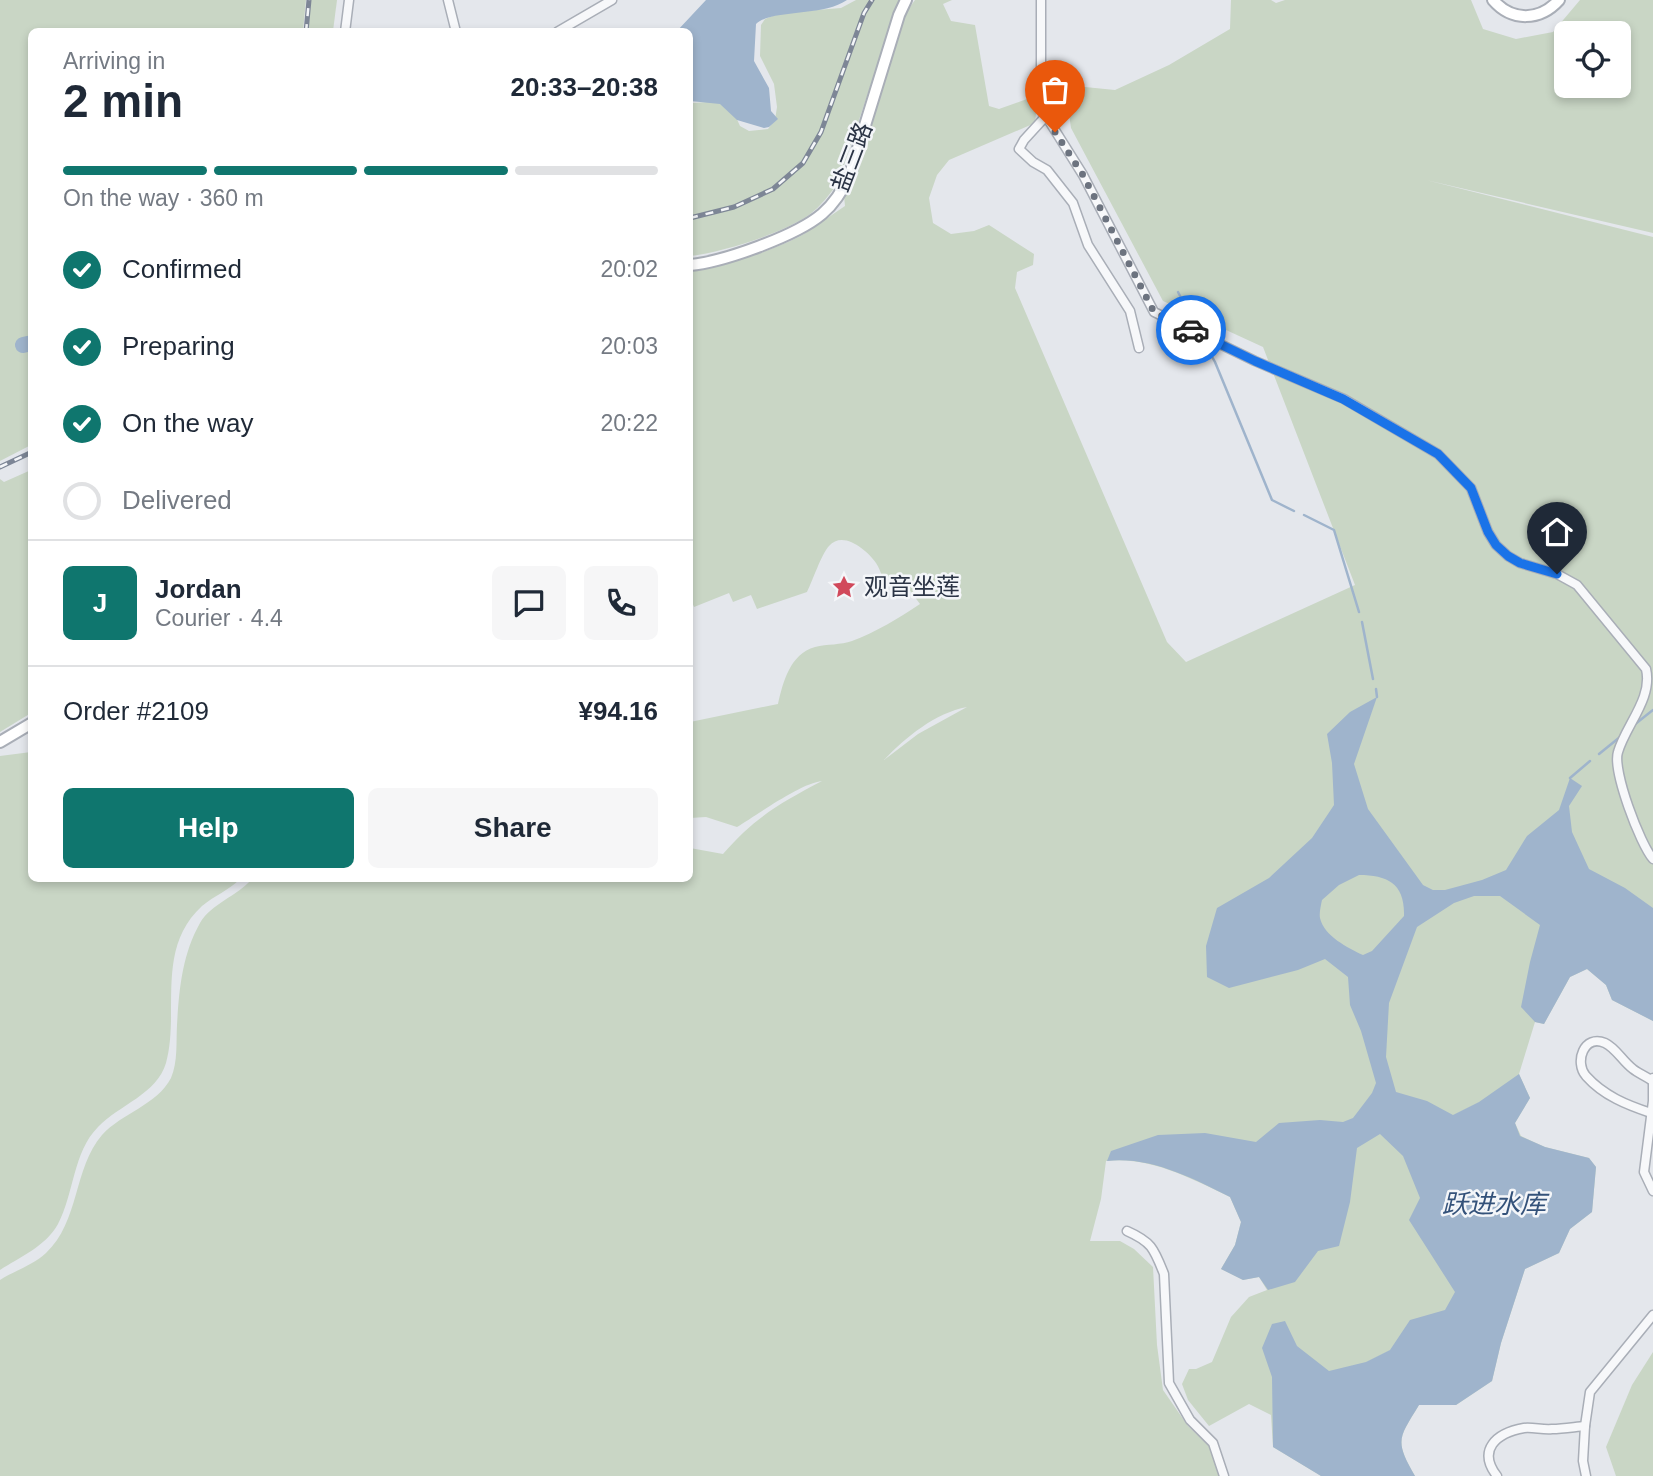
<!DOCTYPE html>
<html lang="en">
<head>
<meta charset="utf-8">
<style>
	body { margin:0; font-family:Arial,"Noto Sans SC",sans-serif; background:#f6f6f7; color:#1f2937; height:100vh; display:flex; flex-direction:column; font-size:26px; white-space:nowrap }
	* { box-sizing:border-box; margin:0 }
	p { font-size:23px; color:#747a83 }
	.icon { flex:none; width:38px; height:38px; fill:none; stroke:currentColor; stroke-width:2; stroke-linecap:round; stroke-linejoin:round }
	.map { position:relative; flex:1; overflow:hidden }
	.drawer { position:absolute; left:28px; top:28px; width:665px; height:854px; display:flex; flex-direction:column; background:#fff; border-radius:10px; box-shadow:0 4px 10px #0003 }
	.drawer>* { flex:none }
	.tools { position:absolute; left:1554px; top:21px; display:grid; gap:14px }
	.tools a { display:grid; place-items:center; width:77px; height:77px; border-radius:10px; background:#fff; box-shadow:0 4px 10px #0003; font-size:35px }
	.pin { position:absolute; display:grid; place-items:center; width:60px; height:60px; color:#fff; margin:-72px -30px; border-radius:50% 50% 50% 0; rotate:-45deg; box-shadow:0 0 7px #0007 }
	.pin .icon { rotate:45deg }
	.courier { position:absolute; display:grid; place-items:center; width:70px; height:70px; margin:-35px; border:5px solid #1a73e8; border-radius:50%; background:#fff; color:#222; box-shadow:0 2px 9px #0007 }
	.summary em { font-style:normal; font-weight:600 }
	.summary div { display:flex; flex-direction:column-reverse }
	.summary { display:flex; align-items:center; justify-content:space-between; height:119px; padding:0 35px }
	h1 { font-size:46px; font-weight:600; line-height:52px }
	.bar { display:grid; grid-template-columns:repeat(4,1fr); gap:10px 7px; align-content:center; height:84px; padding:0 35px }
	.bar i { height:9px; border-radius:5px; background:#e0e1e3 }
	.bar .current { background:#0f766e }
	.bar p { grid-column:span 4 }
	.line { display:flex; align-items:center; gap:18px; padding:0 35px; border-top:2px solid #e0e1e3 }
	.line div { flex:1 }
	.round { display:grid; place-items:center; flex:none; width:74px; height:74px; border-radius:10px; background:#f6f6f7 }
	ol { padding:0 35px; list-style:none }
	li { display:flex; align-items:center; gap:21px; height:77px }
	li p { margin-inline-start:auto }
	li .icon { padding:7px; border-radius:50%; background:#0f766e; color:#fff; stroke-width:4 }
	li:last-child { color:#747a83 }
	li i { width:38px; height:38px; border:4px solid #e0e1e3; border-radius:50% }
	.cta { display:flex; gap:14px; margin-top:auto; padding:14px 35px }
	.cta a { flex:1; height:80px; border-radius:10px; background:#0f766e; color:#fff; font-size:28px; font-weight:600; line-height:80px; text-align:center }
	.cta a+a { background:#f6f6f7; color:#1f2937 }
	.map>svg:first-child { display:block }
	.green { fill:#c9d6c5; fill-rule:evenodd }
	.water { fill:#9fb4cc; fill-rule:evenodd }
	.lines { fill:none; stroke-linecap:round; stroke-linejoin:round }
	.stream { stroke:#9fb4cc; stroke-width:2.5 }
	.river { stroke:#9fb4cc; stroke-width:16 }
	.minor-casing { stroke:#a9aeb7; stroke-width:11 }
	.secondary-casing { stroke:#a9aeb7; stroke-width:14 }
	.minor { stroke:#f7f8fa; stroke-width:8 }
	.secondary { stroke:#fff; stroke-width:10 }
	.rail-casing { stroke:#7d8696; stroke-width:5 }
	.rail { stroke:#f4f6f9; stroke-width:2.5; stroke-dasharray:8; stroke-linecap:butt }
	.done { stroke:#6c737f; stroke-width:7; stroke-dasharray:0 12.6 }
	.route { stroke:#1a73e8; stroke-width:9 }
	.labels { text-anchor:middle; stroke-width:5; stroke-linejoin:round; paint-order:stroke }
	.street-label { font-size:24px; fill:#2b3445; stroke:#f4f6f9 }
	.poi-label { font-size:24px; fill:#2b3445; stroke:#f4f6f9; text-anchor:start }
	.water-label { font-size:26px; font-style:italic; fill:#34527a; stroke:#f4f6f9 }
</style>
</head>
<body>
<div class="map">
<svg width="1653" height="1476" viewBox="0 0 1653 1476">
	<rect width="100%" height="100%" fill="#e4e7ec"/>
	<g class="green">
		<path d="M 0,0 L 306,0 L 303,31 L 32,32 L 31,445 L 0,461 Z"/>
		<path d="M 311,0 L 337,0 L 333,31 L 308,31 Z"/>
		<path d="M 856,0 L 899,0 L 838,183 C 829,195 821,206 809,215 C 781,234 723,252 690,256 L 690,106 L 693,103 L 721,101 L 735,115 L 740,126 L 749,131 L 768,129 L 775,120 L 777,107 L 774,84 L 760,56 L 761,25 L 765,19 L 780,13 L 841,8 Z"/>
		<path d="M 915,0 L 952,0 L 943,4 L 951,21 L 975,25 L 989,106 L 999,109 L 1038,95 L 1035,123 L 949,160 L 937,175 L 929,198 L 933,223 L 951,234 L 974,231 L 989,225 L 1034,254 L 1033,265 L 1017,272 L 1015,288 L 1167,642 L 1186,662 L 1355,585 L 1263,347 L 1163,301 L 1071,128 L 1065,85 L 1115,90 L 1169,65 L 1230,29 L 1231,0 L 1271,0 L 1276,3 L 1285,0 L 1471,0 L 1483,29 L 1516,39 L 1553,32 L 1580,0 L 1653,0 L 1653,233 L 1426,180 L 1653,237 L 1653,1021 L 1612,1000 L 1606,985 L 1587,969 L 1570,977 L 1544,1024 L 1535,1022 L 1519,1074 L 1530,1098 L 1515,1123 L 1521,1136 L 1545,1147 L 1589,1158 L 1596,1167 L 1592,1212 L 1570,1229 L 1559,1253 L 1525,1269 L 1501,1343 L 1492,1381 L 1456,1405 L 1419,1405 C 1399,1438 1394,1440 1415,1476 L 1321,1476 L 1273,1447 L 1271,1415 L 1249,1404 L 1209,1426 L 1188,1400 L 1182,1384 L 1189,1369 L 1196,1369 L 1212,1362 L 1231,1317 L 1249,1297 L 1267,1290 L 1259,1277 L 1243,1280 L 1221,1269 L 1235,1245 L 1241,1222 L 1230,1197 C 1192,1179 1150,1156 1106,1161 L 1101,1199 L 1090,1241 L 1120,1241 L 1134,1249 L 1153,1267 L 1157,1345 L 1163,1390 L 1188,1426 L 1215,1452 L 1221,1476 L 0,1476 L 0,1280 C 14,1271 33,1265 46,1253 C 80,1221 73,1169 102,1135 C 122,1113 157,1105 171,1078 C 178,1062 176,1042 177,1025 C 179,990 182,955 200,923 C 211,904 237,896 252,879 L 690,878 L 690,848 L 723,854 C 754,818 780,803 822,781 C 801,783 757,815 737,827 L 706,817 L 690,818 L 690,722 L 778,704 C 783,682 790,654 815,647 C 827,644 841,645 852,641 C 876,632 899,618 920,604 L 899,576 L 883,578 C 881,574 879,567 876,563 C 867,550 843,530 829,546 C 821,555 813,580 807,592 L 757,609 L 751,595 L 733,602 L 729,593 L 694,607 L 690,597 L 690,271 C 723,266 774,251 804,234 C 818,225 831,215 845,206 L 844,196 L 902,18 ZM 1566,33 L 1619,33 L 1619,86 L 1566,86 ZM 967,707 L 918,734 L 884,760 C 906,737 935,713 967,707 Z"/>
		<path d="M 31,470 L 31,713 L 0,732 L 0,479 L 4,482 Z"/>
		<path d="M 31,752 L 32,878 L 240,879 C 229,890 214,896 202,906 C 155,949 180,1012 166,1063 C 157,1094 119,1105 98,1127 C 73,1152 74,1194 58,1224 C 46,1246 20,1257 0,1270 L 0,756 Z"/>
		<path d="M 1653,1352 L 1653,1476 L 1616,1476 L 1606,1447 L 1632,1385 Z"/>
	</g>
	<g class="water">
		<path d="M 706,0 L 847,0 C 823,17 771,9 756,24 L 754,61 L 769,88 L 771,111 L 778,119 L 769,127 L 764,128 L 737,120 L 720,104 L 690,101 L 690,32 L 677,31 Z"/>
		<path d="M 1377,697 L 1354,764 L 1368,809 L 1423,885 L 1433,890 L 1445,890 L 1482,880 L 1506,870 L 1527,836 L 1559,810 L 1570,778 L 1582,786 L 1569,806 L 1572,832 L 1589,869 L 1625,888 L 1653,908 L 1653,1021 L 1612,1000 L 1606,985 L 1587,969 L 1570,977 L 1544,1024 L 1535,1022 L 1521,1007 L 1530,962 L 1540,925 L 1500,896 L 1474,896 L 1454,903 L 1417,927 L 1389,1003 L 1386,1057 L 1396,1092 L 1427,1101 L 1453,1115 L 1479,1102 L 1519,1074 L 1530,1098 L 1515,1123 L 1520,1136 L 1545,1147 L 1589,1158 L 1596,1167 L 1592,1212 L 1570,1229 L 1559,1253 L 1525,1269 L 1501,1343 L 1492,1381 L 1456,1405 L 1419,1405 C 1399,1438 1394,1440 1415,1476 L 1321,1476 L 1273,1447 L 1272,1377 L 1262,1348 L 1272,1324 L 1285,1321 L 1297,1346 L 1329,1371 L 1366,1362 L 1390,1350 L 1410,1320 L 1445,1310 L 1455,1292 L 1409,1220 L 1420,1198 L 1403,1156 L 1380,1134 L 1357,1148 L 1350,1202 L 1339,1246 L 1318,1251 L 1295,1282 L 1268,1290 L 1259,1277 L 1243,1280 L 1221,1269 L 1235,1245 L 1241,1222 L 1230,1197 C 1192,1178 1150,1156 1107,1161 L 1111,1151 L 1158,1135 L 1205,1133 L 1256,1142 L 1279,1123 L 1320,1120 L 1343,1122 L 1353,1118 L 1372,1093 L 1376,1083 L 1361,1031 L 1350,1005 L 1348,977 L 1325,959 L 1298,970 L 1229,988 L 1207,977 L 1206,946 L 1217,908 L 1269,878 L 1312,838 L 1334,805 L 1332,763 L 1327,734 L 1350,712 ZM 1359,875 C 1388,875 1405,884 1404,916 L 1372,951 L 1363,955 C 1348,948 1324,936 1320,918 C 1319,913 1321,905 1322,900 L 1339,885 Z"/>
	</g>
	<g class="lines">
		<g class="stream">
			<path d="M 1178,292 L 1194,323"/>
			<path d="M 1202,339 L 1215,362 L 1272,500 L 1294,511"/>
			<path d="M 1304,515 L 1334,530 L 1359,612"/>
			<path d="M 1362,622 L 1373,679"/>
			<path d="M 1376,689 L 1377,697"/>
			<path d="M 1634,725 L 1653,710"/>
			<path d="M 1599,754 L 1620,737"/>
			<path d="M 1570,778 L 1590,761"/>
		</g>
		<path class="river" d="M 23,345 L 32,343"/>
		<g class="minor-casing">
			<g id="minor">
				<path d="M 448,0 L 456,32"/>
				<path d="M 1041,0 L 1041,80 L 1046,116 L 1083,175 L 1154,312 L 1255,361 L 1344,399 L 1438,454 L 1471,488 L 1488,532 L 1496,545 L 1508,556 L 1520,563 L 1557,574 L 1577,585 L 1646,669 C 1653,698 1626,725 1618,752 C 1612,770 1640,844 1653,859"/>
				<path d="M 345,32 L 349,0"/>
				<path d="M 557,32 L 612,0"/>
				<path d="M 1046,116 L 1024,140 L 1019,149 L 1033,162 L 1047,170 L 1073,203 L 1088,245 L 1130,311 L 1139,348"/>
				<path d="M 1653,1078 L 1653,1101 L 1644,1172 L 1653,1191"/>
				<path d="M 1651,1080 C 1645,1076 1638,1073 1633,1069 C 1623,1062 1616,1048 1605,1043 C 1584,1034 1574,1062 1586,1076 C 1604,1096 1627,1105 1651,1113"/>
				<path d="M 1127,1231 C 1152,1242 1154,1249 1164,1274 L 1169,1383 L 1190,1420 L 1213,1443 L 1224,1476"/>
				<path d="M 1497,1476 C 1477,1450 1496,1433 1524,1428 C 1533,1427 1543,1430 1552,1429 C 1563,1429 1574,1427 1585,1426"/>
				<path d="M 1586,1476 L 1583,1461 L 1585,1426 L 1590,1392 L 1653,1315"/>
			</g>
		</g>
		<g class="secondary-casing">
			<g id="secondary">
				<path d="M 1493,0 C 1512,22 1540,21 1559,0"/>
				<path d="M 690,265 C 723,262 796,236 822,214 C 835,203 843,190 850,174 L 899,15 L 906,0"/>
				<path d="M 0,742 L 32,723"/>
			</g>
		</g>
		<use href="#minor" class="minor"/>
		<use href="#secondary" class="secondary"/>
		<g class="rail-casing">
			<g id="rail">
				<path d="M 306,32 L 309,0"/>
				<path d="M 690,218 L 734,207 L 773,189 L 803,163 L 821,132 L 864,13 L 872,0"/>
				<path d="M 0,467 L 32,452"/>
			</g>
		</g>
		<use href="#rail" class="rail"/>
	</g>
	<g class="lines">
		<path class="done" d="M 1055,132 L 1083,175 L 1154,312 L 1191,330"/>
		<path class="route" d="M 1191,330 L 1255,361 L 1343,399 L 1438,454 L 1471,488 L 1488,532 L 1496,545 L 1508,556 L 1520,563 L 1557,574"/>
	</g>
	<defs>
		<g id="sight-bare" transform="scale(1.89)"><path d="M0-6L1.8-2.2L6-1.7L2.9 1.2L3.7 5.4L0 3.3L-3.7 5.4L-2.9 1.2L-6-1.7L-1.8-2.2Z" fill="#d1495b" stroke="#f4f6f9" stroke-width="2.5" paint-order="stroke"/></g>
	</defs>
	<g fill-rule="evenodd">
		<use href="#sight-bare" x="844" y="587"/>
	</g>
	<g class="labels">
		<g class="street-label">
			<text transform="translate(852 157) rotate(-69)" y="8">盐三路</text>
		</g>
		<g class="poi-label">
			<text x="864" y="595">观音坐莲</text>
		</g>
		<g class="water-label">
			<text x="1494" y="1213">跃进水库</text>
		</g>
	</g>
</svg>
<div class="tools">
<a><svg class="icon" aria-label="locate" viewBox="0 0 24 24"><circle cx="12" cy="12" r="6"/><path d="M12 2v4M12 18v4M2 12h4M18 12h4"/></svg></a>
</div>
<div class="pin" style="left:1055px;top:132px;background:#ea580c"><svg class="icon" aria-label="bag" viewBox="0 0 24 24"><path d="M5 8h14l-1 12H6zM9 8a3 3 0 0 1 6 0"/></svg></div>
<div class="pin" style="left:1557px;top:574px;background:#1f2937"><svg class="icon" aria-label="home" viewBox="0 0 24 24"><path d="M3 11l9-7 9 7M6 9v11h12V9"/></svg></div>
<div class="courier" style="left:1191px;top:330px"><svg class="icon" aria-label="car" viewBox="0 0 24 24"><path d="M5 17H2v-5l4-1 3-4h7l3 4 3 1v5h-3M9 17h6M6 11h13"/><circle cx="7" cy="17" r="2"/><circle cx="17" cy="17" r="2"/></svg></div>
<section class="drawer">
<div class="summary"><div><h1>2 min</h1><p>Arriving in</p></div><em>20:33–20:38</em></div>
<div class="bar"><i class="current"></i><i class="current"></i><i class="current"></i><i></i><p>On the way · 360 m</p></div>
<ol>
<li><svg class="icon" aria-label="check" viewBox="0 0 24 24"><path d="M5 12l5 5 9-10"/></svg>Confirmed<p>20:02</p></li>
<li><svg class="icon" aria-label="check" viewBox="0 0 24 24"><path d="M5 12l5 5 9-10"/></svg>Preparing<p>20:03</p></li>
<li><svg class="icon" aria-label="check" viewBox="0 0 24 24"><path d="M5 12l5 5 9-10"/></svg>On the way<p>20:22</p></li>
<li><i></i>Delivered</li>
</ol>
<div class="line" style="height:126px"><b class="round" style="background:#0f766e;color:#fff">J</b><div><b>Jordan</b><p>Courier · 4.4</p></div><a class="round"><svg class="icon" aria-label="chat" viewBox="0 0 24 24"><path d="M4 5h16v11H9l-5 4z"/></svg></a><a class="round"><svg class="icon" aria-label="phone" viewBox="0 0 24 24"><path d="M5 4h4l2 5-3 2q2 4 5 5l2-3 5 2v4C11 20 4 13 5 4z"/></svg></a></div>
<div class="line" style="height:91px"><div>Order #2109</div><b>¥94.16</b></div>
<div class="cta"><a>Help</a><a>Share</a></div>
</section>
</div>
</body>
</html>
